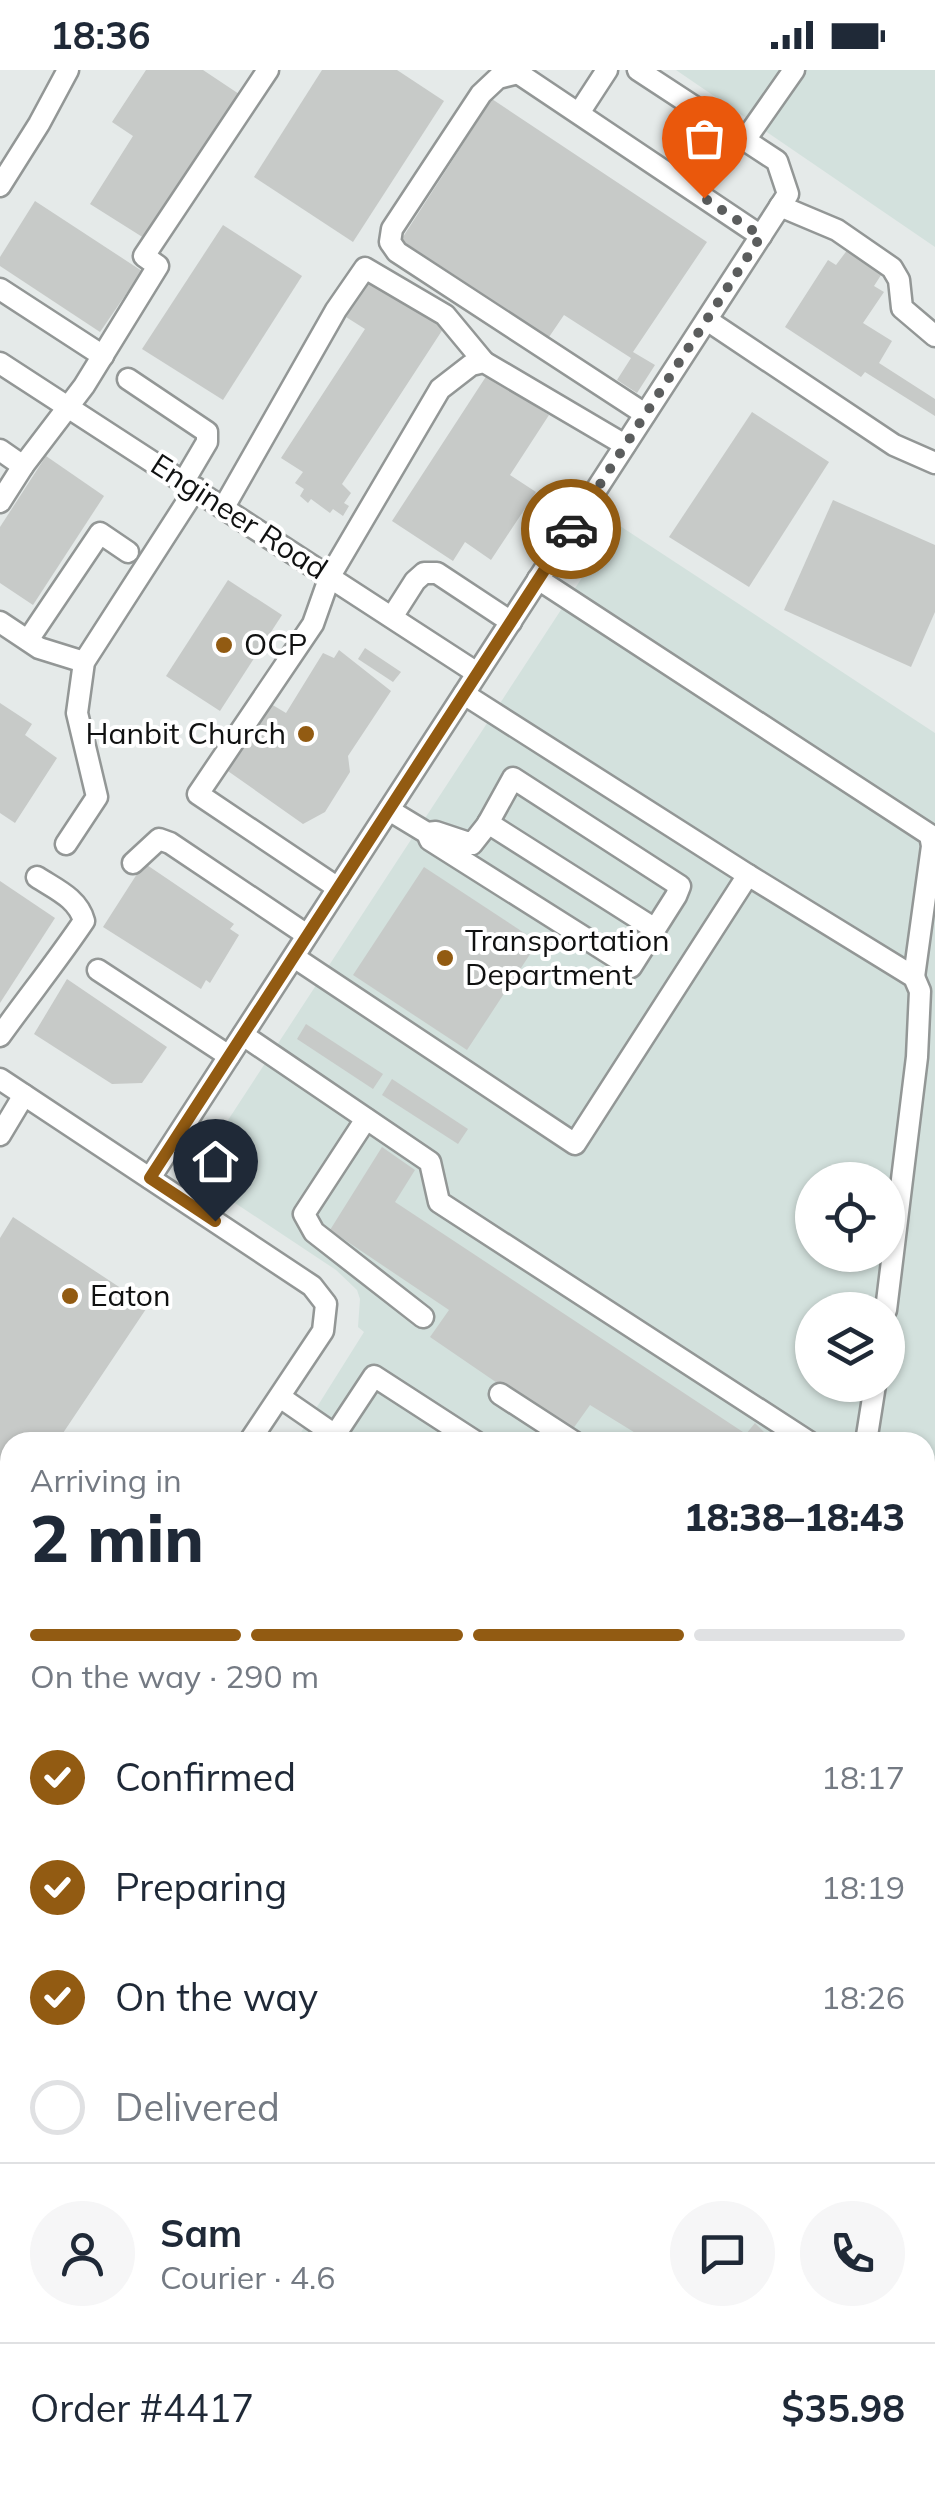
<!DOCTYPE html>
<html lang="en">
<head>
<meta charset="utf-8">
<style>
	body { margin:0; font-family:Mulish,sans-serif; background:#f6f6f7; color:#1f2937; height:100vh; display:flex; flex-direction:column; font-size:38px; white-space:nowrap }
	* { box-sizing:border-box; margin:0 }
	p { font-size:32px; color:#747a83 }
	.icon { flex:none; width:55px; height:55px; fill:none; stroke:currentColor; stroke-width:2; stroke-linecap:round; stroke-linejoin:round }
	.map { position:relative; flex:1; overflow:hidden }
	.sheet { position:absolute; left:0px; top:1362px; width:935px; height:1062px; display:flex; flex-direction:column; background:#fff; border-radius:30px 30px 0 0; box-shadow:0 2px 8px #0004 }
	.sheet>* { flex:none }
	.buttons { position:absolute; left:795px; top:1092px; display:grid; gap:20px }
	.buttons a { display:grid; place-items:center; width:110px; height:110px; border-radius:50%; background:#fff; box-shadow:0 2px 8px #0004; font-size:50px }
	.pin { position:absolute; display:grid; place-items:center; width:85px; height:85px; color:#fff; margin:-102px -42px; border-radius:50% 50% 50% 0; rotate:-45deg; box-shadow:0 0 10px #0007 }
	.pin .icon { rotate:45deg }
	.courier { position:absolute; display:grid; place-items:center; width:100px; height:100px; margin:-50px; border:8px solid #925b12; border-radius:50%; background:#fff; color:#222; box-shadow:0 2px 12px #0007 }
	.headline em { font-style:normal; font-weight:800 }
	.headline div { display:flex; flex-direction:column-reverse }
	.headline { display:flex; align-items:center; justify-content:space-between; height:170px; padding:0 30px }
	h1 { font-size:65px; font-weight:800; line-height:75px }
	.bar { display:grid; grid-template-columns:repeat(4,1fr); gap:15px 10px; align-content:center; height:120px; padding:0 30px }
	.bar i { height:12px; border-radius:8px; background:#e0e1e3 }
	.bar .current { background:#925b12 }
	.bar p { grid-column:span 4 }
	.line { display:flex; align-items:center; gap:25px; padding:0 30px; border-top:2px solid #e0e1e3 }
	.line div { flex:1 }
	.round { display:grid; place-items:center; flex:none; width:105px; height:105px; border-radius:52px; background:#f6f6f7 }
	ol { padding:0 30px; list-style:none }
	li { display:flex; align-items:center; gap:30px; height:110px }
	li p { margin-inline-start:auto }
	li .icon { padding:10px; border-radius:50%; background:#925b12; color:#fff; stroke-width:4 }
	li:last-child { color:#747a83 }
	li i { width:55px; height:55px; border:5px solid #e0e1e3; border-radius:50% }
	.status { display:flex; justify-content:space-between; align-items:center; height:70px; padding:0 50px; background:#fff; direction:ltr }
	.status svg { height:28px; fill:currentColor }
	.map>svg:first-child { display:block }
	.built { fill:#d3e1dd; fill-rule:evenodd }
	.building { fill:#c7cac8 }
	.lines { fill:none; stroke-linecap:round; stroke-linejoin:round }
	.minor-casing { stroke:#939796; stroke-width:25 }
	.highway-casing { stroke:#29777d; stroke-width:32 }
	.minor { stroke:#fff; stroke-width:20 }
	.highway { stroke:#37aeb7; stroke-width:28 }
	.done { stroke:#5b5d5d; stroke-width:10; stroke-dasharray:0 18 }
	.route { stroke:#925b12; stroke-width:12 }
	.poi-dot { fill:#925b12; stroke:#fff; stroke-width:4 }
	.labels { text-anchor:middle; stroke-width:8; stroke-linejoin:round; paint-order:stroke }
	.street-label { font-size:30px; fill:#101111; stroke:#fff }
	.poi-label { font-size:30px; fill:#101111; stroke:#fff; text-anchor:start }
</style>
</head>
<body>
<div class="status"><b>18:36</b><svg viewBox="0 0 49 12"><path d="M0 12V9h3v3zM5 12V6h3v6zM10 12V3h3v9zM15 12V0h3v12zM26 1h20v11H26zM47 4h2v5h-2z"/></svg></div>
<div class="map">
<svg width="935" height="2424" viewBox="0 0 935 2424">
	<rect width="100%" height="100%" fill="#e5eae9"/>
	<g class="built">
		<path d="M 676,0 L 935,0 L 935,177 Z"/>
		<path d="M 617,454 L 935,663 L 935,1633 L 925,1627 L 925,1372 L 295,1372 L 364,1262 L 358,1257 L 360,1229 L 357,1220 L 336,1200 L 217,1121 L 209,1113 L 202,1090 ZM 812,1110 L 888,1110 L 888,1185 L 812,1185 ZM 812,1240 L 888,1240 L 888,1315 L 812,1315 Z"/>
		<path d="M 10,1818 L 10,2404 L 0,2396 L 0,1832 Z"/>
		<path d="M 23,2415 L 776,2415 L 775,2424 L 34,2424 Z"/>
	</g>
	<g class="building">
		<path d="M 146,0 L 203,0 L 239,24 L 144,168 L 90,134 L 133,66 L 112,52 Z"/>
		<path d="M 322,0 L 397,0 L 444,31 L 353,172 L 254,107 Z"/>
		<path d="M 492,29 L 707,172 L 633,282 L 655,295 L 637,323 L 617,310 L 631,288 L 564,245 L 549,267 L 401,170 Z"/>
		<path d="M 35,131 L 142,201 L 100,262 L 0,196 L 0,187 Z"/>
		<path d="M 223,155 L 302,206 L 223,330 L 142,279 Z"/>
		<path d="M 848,179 L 883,202 L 874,216 L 884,222 L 863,253 L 892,271 L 879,293 L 935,329 L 935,346 L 865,302 L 861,307 L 785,257 L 828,190 L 836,195 Z"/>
		<path d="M 370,209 L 445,256 L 342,414 L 351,423 L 344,433 L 349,436 L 343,446 L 333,439 L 330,443 L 311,429 L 308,433 L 300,426 L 304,419 L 295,413 L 303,402 L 281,388 L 365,259 L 346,247 Z"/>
		<path d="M 487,305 L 549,345 L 510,405 L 536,422 L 491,490 L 465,472 L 453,491 L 392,451 Z"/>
		<path d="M 752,342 L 829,392 L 749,517 L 669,467 Z"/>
		<path d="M 46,386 L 104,426 L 33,535 L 0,513 L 0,457 Z"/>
		<path d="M 833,430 L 935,475 L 935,542 L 911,597 L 784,540 Z"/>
		<path d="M 228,510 L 282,545 L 220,641 L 166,606 Z"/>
		<path d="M 365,578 L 401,602 L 393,612 L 358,589 Z"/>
		<path d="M 339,580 L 391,621 L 348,686 L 350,702 L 325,742 L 303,754 L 225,699 L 271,634 L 286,643 L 323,583 L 334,588 Z"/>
		<path d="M 0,633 L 32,654 L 25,665 L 57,688 L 15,753 L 0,743 Z"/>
		<path d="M 144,793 L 234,854 L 230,859 L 239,865 L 210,913 L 206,910 L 201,919 L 103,857 Z"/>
		<path d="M 424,797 L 538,872 L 467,980 L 353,905 Z"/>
		<path d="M 0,811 L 55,848 L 0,933 Z"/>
		<path d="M 67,909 L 167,977 L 142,1013 L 112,1014 L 34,964 Z"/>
		<path d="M 306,954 L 383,1004 L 373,1019 L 297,969 Z"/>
		<path d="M 392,1009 L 468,1059 L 458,1074 L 382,1025 Z"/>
		<path d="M 382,1077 L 415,1100 L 395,1132 L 746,1364 L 755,1353 L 774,1372 L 650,1372 L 590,1335 L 570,1363 L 430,1267 L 449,1240 L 330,1160 Z"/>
		<path d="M 13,1147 L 148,1236 L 57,1372 L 10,1372 L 10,1444 L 0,1459 L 0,1168 Z"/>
		<path d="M 285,2415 L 344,2415 L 340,2424 L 281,2424 Z"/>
	</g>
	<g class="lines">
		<g class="minor-casing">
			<g id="minor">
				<path d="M 520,0 L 518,3 L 498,8 L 481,24 L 392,159 L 390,172 L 397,182 L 645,344"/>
				<path d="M 518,3 L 761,166"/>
				<path d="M 579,43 L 607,0"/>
				<path d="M 745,70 L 794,0"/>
				<path d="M 0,116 L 39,54 L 68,0"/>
				<path d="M 780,136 L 837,160 L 892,198 L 899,210 L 902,238 L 935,266"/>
				<path d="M 0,219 L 103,286"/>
				<path d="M 707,250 L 894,375 L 935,393"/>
				<path d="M 0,293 L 477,603"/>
				<path d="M 128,309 L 207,362 L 207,372 L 184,411"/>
				<path d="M 0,380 L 23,396"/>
				<path d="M 0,432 L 23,396 L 84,316 L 158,196 L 144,186 L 268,0"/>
				<path d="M 224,437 L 336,240 L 365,198 L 445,245 L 484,292"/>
				<path d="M 538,509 L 930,765 L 932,776 L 914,907"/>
				<path d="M 392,547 L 415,511 L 424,503 L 437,503 L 511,552"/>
				<path d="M 0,552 L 39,578 L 84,592"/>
				<path d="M 28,570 L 100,463 L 128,482"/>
				<path d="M 389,740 L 427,763 L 430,770 L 631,897 L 676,826 L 680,816 L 513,708 L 487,755 L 472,774 L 436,762 L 427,763"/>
				<path d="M 488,753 L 655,859"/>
				<path d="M 66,774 L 97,727 L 77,643 L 84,592 L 196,418"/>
				<path d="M 133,793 L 159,769 L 170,773 L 307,865"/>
				<path d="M 748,805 L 914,907 L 920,921 L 917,987 L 886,1240"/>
				<path d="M 338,818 L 198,724 L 313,554 L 330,506 L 440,319 L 471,295 L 484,292 L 625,375"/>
				<path d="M 294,887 L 575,1074 L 748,805 L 464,624"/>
				<path d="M 98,900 L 229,986"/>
				<path d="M 243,965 L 430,1092 L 439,1132 L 809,1372"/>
				<path d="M 0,966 C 28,927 57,891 84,851 C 78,828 55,819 37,807"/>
				<path d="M 0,1009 L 312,1216 L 326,1234 L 323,1261 L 249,1372"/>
				<path d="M 366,1049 L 304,1144 L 314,1162 L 423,1247"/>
				<path d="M 0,1065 L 24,1025"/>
				<path d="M 150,1108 L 788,124 L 777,91 L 638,0"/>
				<path d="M 500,1324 L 574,1372"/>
				<path d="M 280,1327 L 335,1365 L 374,1306 L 476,1372"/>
				<path d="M 866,1372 L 875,1315"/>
				<path d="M 0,1674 L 10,1680"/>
				<path d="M 0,1746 L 10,1732"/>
				<path d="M 0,2030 L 10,2013"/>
				<path d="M 0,2104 L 10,2116"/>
				<path d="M 0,2256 L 10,2262"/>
				<path d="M 0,2315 L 10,2300"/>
				<path d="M 0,2364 L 10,2373"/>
				<path d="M 60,2415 L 71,2424"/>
				<path d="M 157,2415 L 170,2424"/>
				<path d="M 95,2424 L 101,2415"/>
				<path d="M 128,2424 L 134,2415"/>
				<path d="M 223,2424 L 227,2415"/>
				<path d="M 355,2424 L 359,2415"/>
				<path d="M 600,2424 L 604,2415"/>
				<path d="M 619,2424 L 623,2415"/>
				<path d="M 743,2424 L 746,2415"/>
			</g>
		</g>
		<g class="highway-casing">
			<g id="highway">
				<path d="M 925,1934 L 935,1892"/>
				<path d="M 925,2159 L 935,2076"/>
				<path d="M 811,2424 L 813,2415"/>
				<path d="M 842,2424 L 843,2415"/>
				<path d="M 893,2424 L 894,2415"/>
			</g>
		</g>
		<use href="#minor" class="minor"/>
		<use href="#highway" class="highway"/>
	</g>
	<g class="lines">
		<path class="done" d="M 571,459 L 761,166 L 704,128"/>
		<path class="route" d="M 215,1151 L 150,1108 L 571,459"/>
	</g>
	<g class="poi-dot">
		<circle cx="224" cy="575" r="10"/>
		<circle cx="306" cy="664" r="10"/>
		<circle cx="445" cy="888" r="10"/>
		<circle cx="70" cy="1226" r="10"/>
	</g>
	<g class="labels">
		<g class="street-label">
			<text transform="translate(239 447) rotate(33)" y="10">Engineer Road</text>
		</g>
		<g class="poi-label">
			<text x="244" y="585">OCP</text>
			<text x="286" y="674" text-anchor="end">Hanbit Church</text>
			<text x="465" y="881">Transportation<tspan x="465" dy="34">Department</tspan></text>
			<text x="90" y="1236">Eaton</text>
		</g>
	</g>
</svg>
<div class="buttons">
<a><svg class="icon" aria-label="locate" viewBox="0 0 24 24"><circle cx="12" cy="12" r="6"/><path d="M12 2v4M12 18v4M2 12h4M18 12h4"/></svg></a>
<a><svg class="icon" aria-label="layers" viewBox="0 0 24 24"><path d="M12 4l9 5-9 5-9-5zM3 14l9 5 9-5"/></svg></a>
</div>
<div class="pin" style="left:704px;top:128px;background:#ea580c"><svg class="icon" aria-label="bag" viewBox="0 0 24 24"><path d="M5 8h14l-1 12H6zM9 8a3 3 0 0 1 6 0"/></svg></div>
<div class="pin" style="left:215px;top:1151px;background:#1f2937"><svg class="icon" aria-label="home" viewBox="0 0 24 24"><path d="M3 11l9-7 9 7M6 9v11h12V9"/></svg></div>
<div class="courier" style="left:571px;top:459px"><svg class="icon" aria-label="car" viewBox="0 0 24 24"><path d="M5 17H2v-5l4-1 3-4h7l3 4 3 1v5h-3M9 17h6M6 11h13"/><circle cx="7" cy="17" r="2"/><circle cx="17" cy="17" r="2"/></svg></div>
<section class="sheet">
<div class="headline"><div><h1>2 min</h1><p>Arriving in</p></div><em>18:38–18:43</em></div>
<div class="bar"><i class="current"></i><i class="current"></i><i class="current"></i><i></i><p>On the way · 290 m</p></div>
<ol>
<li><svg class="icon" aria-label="check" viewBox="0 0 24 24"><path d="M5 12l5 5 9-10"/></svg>Confirmed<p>18:17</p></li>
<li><svg class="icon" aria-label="check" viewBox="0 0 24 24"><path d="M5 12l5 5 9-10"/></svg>Preparing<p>18:19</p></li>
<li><svg class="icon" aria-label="check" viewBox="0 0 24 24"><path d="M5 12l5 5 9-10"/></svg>On the way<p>18:26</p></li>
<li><i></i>Delivered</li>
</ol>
<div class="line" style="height:180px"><a class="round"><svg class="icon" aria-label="person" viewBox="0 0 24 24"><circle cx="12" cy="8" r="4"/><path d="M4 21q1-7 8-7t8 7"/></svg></a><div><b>Sam</b><p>Courier · 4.6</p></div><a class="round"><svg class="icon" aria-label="chat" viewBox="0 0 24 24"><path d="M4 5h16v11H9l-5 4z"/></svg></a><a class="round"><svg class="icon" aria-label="phone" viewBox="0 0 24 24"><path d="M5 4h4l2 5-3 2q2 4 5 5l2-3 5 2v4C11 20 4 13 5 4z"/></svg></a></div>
<div class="line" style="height:130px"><div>Order #4417</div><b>$35.98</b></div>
</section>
</div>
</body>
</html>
